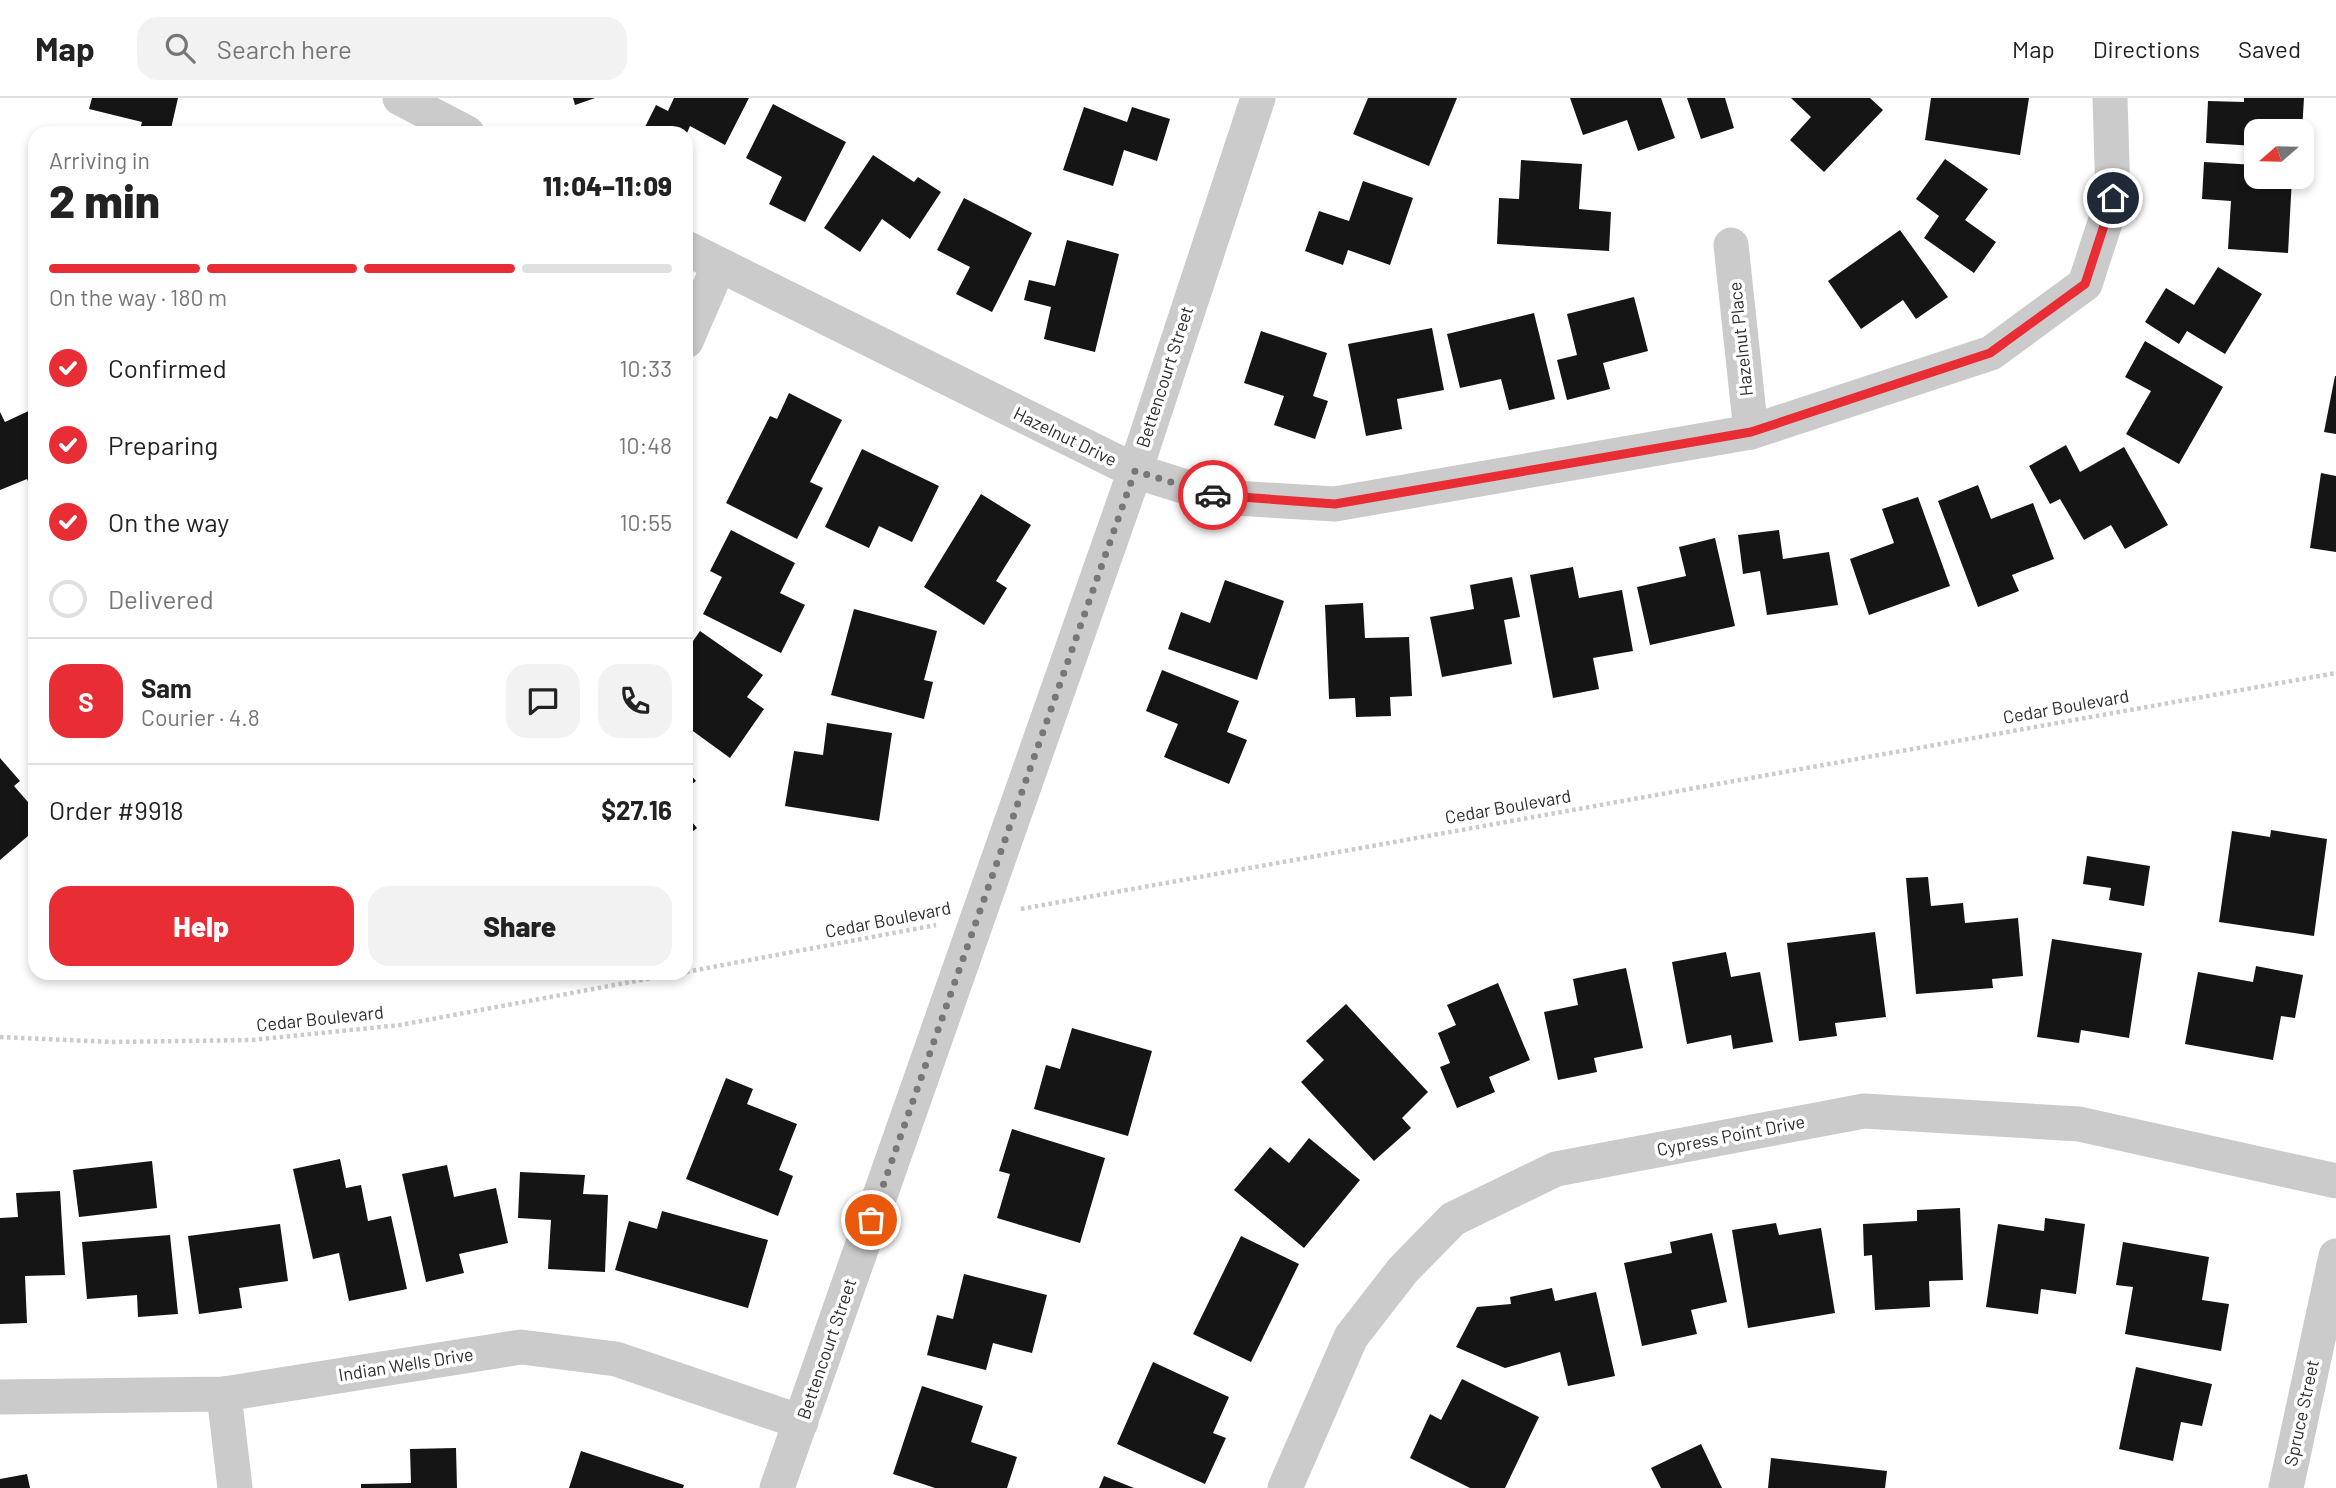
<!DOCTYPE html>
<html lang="en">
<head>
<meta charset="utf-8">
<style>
	body { margin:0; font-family:Barlow,sans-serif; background:#f2f2f2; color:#222; height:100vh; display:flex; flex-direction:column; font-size:26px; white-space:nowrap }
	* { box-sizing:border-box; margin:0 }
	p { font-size:23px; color:#767676 }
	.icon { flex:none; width:38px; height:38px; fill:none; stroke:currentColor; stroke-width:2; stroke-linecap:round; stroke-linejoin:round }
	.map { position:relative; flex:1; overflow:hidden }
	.sheet { position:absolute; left:28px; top:28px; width:665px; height:854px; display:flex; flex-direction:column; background:#fff; border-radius:21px; box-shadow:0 4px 10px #0003 }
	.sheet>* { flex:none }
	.needle { width:46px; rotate:250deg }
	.fabs { position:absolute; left:2244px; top:21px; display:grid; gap:14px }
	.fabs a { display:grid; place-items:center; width:70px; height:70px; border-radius:14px; background:#fff; box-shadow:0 4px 10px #0003; font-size:35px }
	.pin { position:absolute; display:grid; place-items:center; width:60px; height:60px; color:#fff; margin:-30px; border:4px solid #fff; border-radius:50%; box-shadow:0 2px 7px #0007 }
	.courier { position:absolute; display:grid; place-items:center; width:70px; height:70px; margin:-35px; border:5px solid #e82d35; border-radius:50%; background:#fff; color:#222; box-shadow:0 2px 9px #0007 }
	.headline em { font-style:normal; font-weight:800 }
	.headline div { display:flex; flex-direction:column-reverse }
	.headline { display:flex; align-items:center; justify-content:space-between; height:119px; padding:0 21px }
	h1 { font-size:46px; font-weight:800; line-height:52px }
	.bar { display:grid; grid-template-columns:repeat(4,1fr); gap:10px 7px; align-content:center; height:84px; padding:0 21px }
	.bar i { height:9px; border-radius:5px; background:#e0e0e0 }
	.bar .current { background:#e82d35 }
	.bar p { grid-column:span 4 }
	.line { display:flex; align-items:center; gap:18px; padding:0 21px; border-top:2px solid #e0e0e0 }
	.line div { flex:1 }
	.round { display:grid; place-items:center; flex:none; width:74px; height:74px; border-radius:21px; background:#f2f2f2 }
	ol { padding:0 21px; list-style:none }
	li { display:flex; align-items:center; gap:21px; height:77px }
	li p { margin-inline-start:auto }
	li .icon { padding:7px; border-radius:50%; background:#e82d35; color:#fff; stroke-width:4 }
	li:last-child { color:#767676 }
	li i { width:38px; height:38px; border:4px solid #e0e0e0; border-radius:50% }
	.cta { display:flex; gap:14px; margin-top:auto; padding:14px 21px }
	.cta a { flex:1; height:80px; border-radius:21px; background:#e82d35; color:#fff; font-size:28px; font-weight:800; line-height:80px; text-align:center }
	.cta a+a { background:#f2f2f2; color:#222 }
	header { display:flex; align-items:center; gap:42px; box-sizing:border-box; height:98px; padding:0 35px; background:#fff; border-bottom:2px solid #e0e0e0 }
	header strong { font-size:33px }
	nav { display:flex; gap:38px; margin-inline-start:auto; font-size:24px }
	.search { width:490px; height:63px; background:#f2f2f2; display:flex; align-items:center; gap:18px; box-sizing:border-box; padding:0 24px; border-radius:21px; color:#767676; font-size:26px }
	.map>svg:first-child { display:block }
	.building { fill:#151515 }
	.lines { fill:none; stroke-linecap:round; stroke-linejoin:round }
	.path { stroke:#cbcbcb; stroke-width:4.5; stroke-dasharray:3.5 3.5; stroke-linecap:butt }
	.minor { stroke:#cbcbcb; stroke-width:35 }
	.done { stroke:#777; stroke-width:7; stroke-dasharray:0 12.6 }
	.route { stroke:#e82d35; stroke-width:9 }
	.labels { text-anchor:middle; stroke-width:7; stroke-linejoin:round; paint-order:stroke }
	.street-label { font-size:18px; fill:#2e2e2e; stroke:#fff }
</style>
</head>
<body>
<header>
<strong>Map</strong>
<div class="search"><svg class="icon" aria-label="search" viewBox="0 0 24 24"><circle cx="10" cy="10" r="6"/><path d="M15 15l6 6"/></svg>Search here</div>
<nav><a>Map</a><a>Directions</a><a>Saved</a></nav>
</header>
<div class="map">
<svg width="2336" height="1390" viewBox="0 0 2336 1390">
	<rect width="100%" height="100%" fill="#fff"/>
	<g class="building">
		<path d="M 92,0 L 178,0 L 170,35 L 139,35 L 142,24 L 89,11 Z"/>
		<path d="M 573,0 L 595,0 L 575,7 Z"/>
		<path d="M 674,0 L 749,0 L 725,47 L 690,28 L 687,35 L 642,35 L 656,7 L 668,13 Z"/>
		<path d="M 1368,0 L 1457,0 L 1429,68 L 1353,36 Z"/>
		<path d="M 1570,0 L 1661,0 L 1675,40 L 1638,53 L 1627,22 L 1583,37 Z"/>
		<path d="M 1687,0 L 1725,0 L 1734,30 L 1701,41 Z"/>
		<path d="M 1791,0 L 1870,0 L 1883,12 L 1824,74 L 1790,42 L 1811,19 Z"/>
		<path d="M 1931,0 L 2029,0 L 2020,57 L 1925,42 Z"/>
		<path d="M 2244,0 L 2304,0 L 2302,33 L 2256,33 L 2256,48 L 2206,45 L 2208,3 L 2244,4 Z"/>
		<path d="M 773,6 L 846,44 L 805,124 L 769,106 L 782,79 L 746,60 Z"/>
		<path d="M 1084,9 L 1127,24 L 1132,9 L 1170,21 L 1157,63 L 1124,52 L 1113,88 L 1063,72 Z"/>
		<path d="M 873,57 L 914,84 L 918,79 L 941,94 L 910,141 L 882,121 L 860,154 L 824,130 Z"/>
		<path d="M 1945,61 L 1988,91 L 1965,122 L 1996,144 L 1974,175 L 1924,140 L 1939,118 L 1916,101 Z"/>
		<path d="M 1521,62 L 1582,66 L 1579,111 L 1611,114 L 1609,153 L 1497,146 L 1499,100 L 1519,101 Z"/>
		<path d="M 2204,64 L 2256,67 L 2256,79 L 2292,79 L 2288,155 L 2228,151 L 2231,103 L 2202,101 Z"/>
		<path d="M 1363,83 L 1413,100 L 1390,167 L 1348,152 L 1343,167 L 1305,153 L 1319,113 L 1349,123 Z"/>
		<path d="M 964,100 L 1032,135 L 992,214 L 956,196 L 970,169 L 937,152 Z"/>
		<path d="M 1900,132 L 1948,199 L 1916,221 L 1903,202 L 1861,231 L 1828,183 Z"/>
		<path d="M 1067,142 L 1119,156 L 1095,254 L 1044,241 L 1051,209 L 1024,202 L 1029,182 L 1055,188 Z"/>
		<path d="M 2218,169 L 2262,196 L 2225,256 L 2187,233 L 2179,246 L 2145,224 L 2166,190 L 2194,207 Z"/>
		<path d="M 1634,199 L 1648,253 L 1603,265 L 1610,291 L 1567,302 L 1557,262 L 1577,257 L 1567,216 Z"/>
		<path d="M 1534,215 L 1555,301 L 1509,312 L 1501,281 L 1460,290 L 1447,236 Z"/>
		<path d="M 1432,230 L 1444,292 L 1397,301 L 1402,331 L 1366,338 L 1348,246 Z"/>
		<path d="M 1261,233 L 1327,255 L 1313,298 L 1328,303 L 1315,341 L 1274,327 L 1284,298 L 1244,285 Z"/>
		<path d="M 2145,243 L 2223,289 L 2179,366 L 2126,336 L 2151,293 L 2125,279 Z"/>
		<path d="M 2335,278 L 2336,278 L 2336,336 L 2324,334 Z"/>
		<path d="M 789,295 L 842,322 L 810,384 L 823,390 L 797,441 L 726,405 L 770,318 L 777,321 Z"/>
		<path d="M 35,310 L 35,389 L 31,390 L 27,381 L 0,392 L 0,314 L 5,324 Z"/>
		<path d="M 2066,347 L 2080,374 L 2124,349 L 2168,427 L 2125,451 L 2111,427 L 2084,442 L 2060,401 L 2050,406 L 2029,368 Z"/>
		<path d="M 862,351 L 939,388 L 912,444 L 879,428 L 869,450 L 825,429 Z"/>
		<path d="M 2321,375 L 2336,378 L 2336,454 L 2310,450 Z"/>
		<path d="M 1978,387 L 1991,421 L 2033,405 L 2054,461 L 2012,477 L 2019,493 L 1978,509 L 1938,403 Z"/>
		<path d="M 981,396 L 1031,427 L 996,483 L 1007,490 L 984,527 L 924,489 Z"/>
		<path d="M 1918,399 L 1950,488 L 1869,517 L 1850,461 L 1894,445 L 1882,411 Z"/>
		<path d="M 731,432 L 795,465 L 780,495 L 805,507 L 781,555 L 703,516 L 722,479 L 710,473 Z"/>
		<path d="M 1779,432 L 1783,461 L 1829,454 L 1838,507 L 1767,517 L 1760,473 L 1743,476 L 1738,437 Z"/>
		<path d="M 1715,440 L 1735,528 L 1650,547 L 1637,489 L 1686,478 L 1679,449 Z"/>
		<path d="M 1573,469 L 1579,500 L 1622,492 L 1633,553 L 1593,560 L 1599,591 L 1553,600 L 1530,477 Z"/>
		<path d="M 1512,479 L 1520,519 L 1504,522 L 1512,566 L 1442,579 L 1430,519 L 1474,511 L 1470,487 Z"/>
		<path d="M 1225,482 L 1284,503 L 1257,582 L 1168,551 L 1181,514 L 1210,525 Z"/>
		<path d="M 1363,505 L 1365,540 L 1409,539 L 1412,598 L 1390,599 L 1391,618 L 1356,619 L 1355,600 L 1329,601 L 1325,507 Z"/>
		<path d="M 854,511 L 937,533 L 924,582 L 933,584 L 924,621 L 831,597 Z"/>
		<path d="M 700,533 L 763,577 L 747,599 L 764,611 L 730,660 L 686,628 L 686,553 Z"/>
		<path d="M 1162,572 L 1239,603 L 1227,634 L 1247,642 L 1229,686 L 1164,659 L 1178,626 L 1146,613 Z"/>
		<path d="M 827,625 L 892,635 L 879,723 L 785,708 L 794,653 L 823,657 Z"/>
		<path d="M 0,660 L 20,683 L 14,688 L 35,712 L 35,732 L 0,762 Z"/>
		<path d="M 686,671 L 696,683 L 686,691 Z"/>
		<path d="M 686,717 L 697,730 L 686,739 Z"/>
		<path d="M 2271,732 L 2327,741 L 2314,838 L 2219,824 L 2232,733 L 2270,739 Z"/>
		<path d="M 2087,758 L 2150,768 L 2144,808 L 2109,802 L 2111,790 L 2083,786 Z"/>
		<path d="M 1928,779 L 1931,808 L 1963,805 L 1965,825 L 2018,820 L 2023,878 L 1992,881 L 1993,890 L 1916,896 L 1906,780 Z"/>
		<path d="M 1875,834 L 1886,919 L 1835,925 L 1837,938 L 1799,943 L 1787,845 Z"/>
		<path d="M 2052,841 L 2142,855 L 2129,940 L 2081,932 L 2079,945 L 2037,939 Z"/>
		<path d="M 1726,854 L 1731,879 L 1760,874 L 1773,944 L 1733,951 L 1731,937 L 1687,946 L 1672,864 Z"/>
		<path d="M 2256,868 L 2303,877 L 2295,920 L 2281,918 L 2273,962 L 2185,946 L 2198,874 L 2253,884 Z"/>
		<path d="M 1626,870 L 1643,950 L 1594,960 L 1597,974 L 1558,982 L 1544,914 L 1578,907 L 1573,881 Z"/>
		<path d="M 1498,885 L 1530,962 L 1489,979 L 1495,994 L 1457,1010 L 1440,969 L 1450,965 L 1438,935 L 1456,927 L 1447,907 Z"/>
		<path d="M 1346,906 L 1428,994 L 1402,1020 L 1411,1030 L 1374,1063 L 1301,984 L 1324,962 L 1306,943 Z"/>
		<path d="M 1072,930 L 1152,953 L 1128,1038 L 1034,1011 L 1046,967 L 1060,971 Z"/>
		<path d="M 726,980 L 753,991 L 747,1006 L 797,1026 L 779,1072 L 793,1078 L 778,1118 L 686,1081 Z"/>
		<path d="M 1012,1031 L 1105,1060 L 1080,1145 L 997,1120 L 1010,1076 L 999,1073 Z"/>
		<path d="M 1309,1040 L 1360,1082 L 1304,1150 L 1234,1092 L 1270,1049 L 1289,1065 Z"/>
		<path d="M 340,1061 L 346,1090 L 361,1087 L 368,1123 L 391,1118 L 407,1191 L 349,1203 L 339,1155 L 313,1161 L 293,1071 Z"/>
		<path d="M 152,1063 L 157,1110 L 79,1119 L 73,1072 Z"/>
		<path d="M 447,1067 L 454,1099 L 496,1090 L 508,1145 L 459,1156 L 464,1175 L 426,1184 L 402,1076 Z"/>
		<path d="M 520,1074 L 585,1077 L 583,1096 L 608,1097 L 605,1174 L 548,1171 L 551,1122 L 518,1120 Z"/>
		<path d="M 60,1093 L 65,1177 L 25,1178 L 27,1225 L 0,1226 L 0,1120 L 18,1119 L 16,1095 Z"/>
		<path d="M 1960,1110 L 1963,1182 L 1929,1183 L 1930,1209 L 1875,1212 L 1872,1157 L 1864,1158 L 1863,1126 L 1917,1123 L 1917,1112 Z"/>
		<path d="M 662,1113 L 768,1142 L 748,1210 L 615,1172 L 629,1123 L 657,1131 Z"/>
		<path d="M 2045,1120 L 2085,1126 L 2076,1196 L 2041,1191 L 2038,1216 L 1986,1209 L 1998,1126 L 2044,1133 Z"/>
		<path d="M 1776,1125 L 1779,1137 L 1821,1130 L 1835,1215 L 1748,1230 L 1732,1132 Z"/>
		<path d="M 280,1126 L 288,1183 L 239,1190 L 242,1210 L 199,1216 L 188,1138 Z"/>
		<path d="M 1712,1135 L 1727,1204 L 1691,1212 L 1697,1236 L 1642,1248 L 1624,1165 L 1672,1155 L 1670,1144 Z"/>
		<path d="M 170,1137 L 178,1216 L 138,1219 L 137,1197 L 87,1201 L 82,1144 Z"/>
		<path d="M 1241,1138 L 1299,1166 L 1251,1264 L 1193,1236 Z"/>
		<path d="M 2123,1144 L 2209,1159 L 2202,1202 L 2229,1206 L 2221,1253 L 2125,1236 L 2133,1189 L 2116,1187 Z"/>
		<path d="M 964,1176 L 1047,1197 L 1032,1255 L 993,1245 L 986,1272 L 927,1257 L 937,1217 L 953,1221 Z"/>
		<path d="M 1552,1190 L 1555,1203 L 1596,1194 L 1615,1278 L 1568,1288 L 1560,1254 L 1505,1270 L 1456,1249 L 1477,1209 L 1511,1206 L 1510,1199 Z"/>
		<path d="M 1153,1264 L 1229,1299 L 1213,1335 L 1226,1340 L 1205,1386 L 1117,1346 Z"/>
		<path d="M 2136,1269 L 2212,1286 L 2202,1328 L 2181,1324 L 2173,1363 L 2119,1351 Z"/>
		<path d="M 1462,1281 L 1539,1319 L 1505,1390 L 1470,1390 L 1410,1360 L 1430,1316 L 1441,1322 Z"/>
		<path d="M 922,1288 L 983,1308 L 971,1344 L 1017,1359 L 1007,1390 L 935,1390 L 893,1376 Z"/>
		<path d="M 1701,1346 L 1722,1390 L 1661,1390 L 1651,1370 Z"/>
		<path d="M 456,1350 L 457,1390 L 361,1390 L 361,1386 L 411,1385 L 410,1351 Z"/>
		<path d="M 581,1353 L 684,1387 L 683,1390 L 569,1390 Z"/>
		<path d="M 1771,1360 L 1887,1373 L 1885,1390 L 1768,1390 Z"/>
		<path d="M 27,1376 L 30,1390 L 0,1390 L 0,1381 Z"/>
		<path d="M 1104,1378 L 1134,1390 L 1099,1390 Z"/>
	</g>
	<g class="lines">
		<g class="path">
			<path d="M 1021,811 L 2336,575"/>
			<path d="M 686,874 L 936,827"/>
			<path d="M 0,939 L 112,944 L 252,942 L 400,927 L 679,875"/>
		</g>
		<g class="minor">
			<path d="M 400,0 L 467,35"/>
			<path d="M 1731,147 L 1751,334"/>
			<path d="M 686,150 L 1135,373 L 1218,399 L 1335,406 L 1751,334 L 1991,255 L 2085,186 L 2113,100 L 2110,0"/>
			<path d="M 686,243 L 719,167"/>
			<path d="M 224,1296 L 235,1390"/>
			<path d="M 0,1299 L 224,1296 L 521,1249 L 616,1261 L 801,1324"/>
			<path d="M 777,1390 L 1135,373 L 1258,0"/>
			<path d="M 1285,1390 L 1351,1239 L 1403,1172 L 1453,1121 L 1556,1071 L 1864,1013 L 2079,1026 L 2336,1083"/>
			<path d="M 2286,1390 L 2336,1158"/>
		</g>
	</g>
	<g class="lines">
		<path class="done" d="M 871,1122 L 1135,373 L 1213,397"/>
		<path class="route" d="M 1213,397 L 1335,406 L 1751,334 L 1990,255 L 2085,186 L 2113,100"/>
	</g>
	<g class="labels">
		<g class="street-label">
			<text transform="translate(1741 241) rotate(-96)" y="6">Hazelnut Place</text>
			<text transform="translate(1165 279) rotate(-72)" y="6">Bettencourt Street</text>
			<text transform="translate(1065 339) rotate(26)" y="6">Hazelnut Drive</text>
			<text transform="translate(2066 609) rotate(-10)" y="6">Cedar Boulevard</text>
			<text transform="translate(1508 709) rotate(-10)" y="6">Cedar Boulevard</text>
			<text transform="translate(888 822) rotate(-11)" y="6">Cedar Boulevard</text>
			<text transform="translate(320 921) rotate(-6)" y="6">Cedar Boulevard</text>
			<text transform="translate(1731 1038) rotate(-11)" y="6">Cypress Point Drive</text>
			<text transform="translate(827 1251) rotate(-71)" y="6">Bettencourt Street</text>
			<text transform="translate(406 1267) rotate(-9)" y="6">Indian Wells Drive</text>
			<text transform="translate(2302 1315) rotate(-78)" y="6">Spruce Street</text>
		</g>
	</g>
</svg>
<div class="fabs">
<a><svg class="needle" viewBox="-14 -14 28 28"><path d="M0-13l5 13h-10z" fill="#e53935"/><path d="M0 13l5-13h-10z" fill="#767676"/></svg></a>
</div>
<div class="pin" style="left:871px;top:1122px;background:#ea580c"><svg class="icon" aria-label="bag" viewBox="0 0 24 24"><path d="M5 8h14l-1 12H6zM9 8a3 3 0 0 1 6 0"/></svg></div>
<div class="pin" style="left:2113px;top:100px;background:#1f2937"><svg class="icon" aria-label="home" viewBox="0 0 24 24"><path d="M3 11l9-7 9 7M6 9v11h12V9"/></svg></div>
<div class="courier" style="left:1213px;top:397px"><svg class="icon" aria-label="car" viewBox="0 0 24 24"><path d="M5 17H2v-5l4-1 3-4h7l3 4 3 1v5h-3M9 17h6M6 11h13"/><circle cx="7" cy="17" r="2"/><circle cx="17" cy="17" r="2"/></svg></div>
<section class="sheet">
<div class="headline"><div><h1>2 min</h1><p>Arriving in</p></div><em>11:04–11:09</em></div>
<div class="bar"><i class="current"></i><i class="current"></i><i class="current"></i><i></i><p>On the way · 180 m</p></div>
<ol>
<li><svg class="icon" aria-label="check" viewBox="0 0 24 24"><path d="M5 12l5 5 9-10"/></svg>Confirmed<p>10:33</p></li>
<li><svg class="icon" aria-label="check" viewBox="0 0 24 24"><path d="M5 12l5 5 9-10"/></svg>Preparing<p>10:48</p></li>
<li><svg class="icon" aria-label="check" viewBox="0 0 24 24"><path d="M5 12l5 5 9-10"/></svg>On the way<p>10:55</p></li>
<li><i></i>Delivered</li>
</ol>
<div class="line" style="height:126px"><b class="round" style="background:#e82d35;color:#fff">S</b><div><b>Sam</b><p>Courier · 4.8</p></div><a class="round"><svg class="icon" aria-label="chat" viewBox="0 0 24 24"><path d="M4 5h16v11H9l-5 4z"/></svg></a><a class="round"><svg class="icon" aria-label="phone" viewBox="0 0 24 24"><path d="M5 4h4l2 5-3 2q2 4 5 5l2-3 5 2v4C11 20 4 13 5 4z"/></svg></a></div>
<div class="line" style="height:91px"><div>Order #9918</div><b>$27.16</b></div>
<div class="cta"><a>Help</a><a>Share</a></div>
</section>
</div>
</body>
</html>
